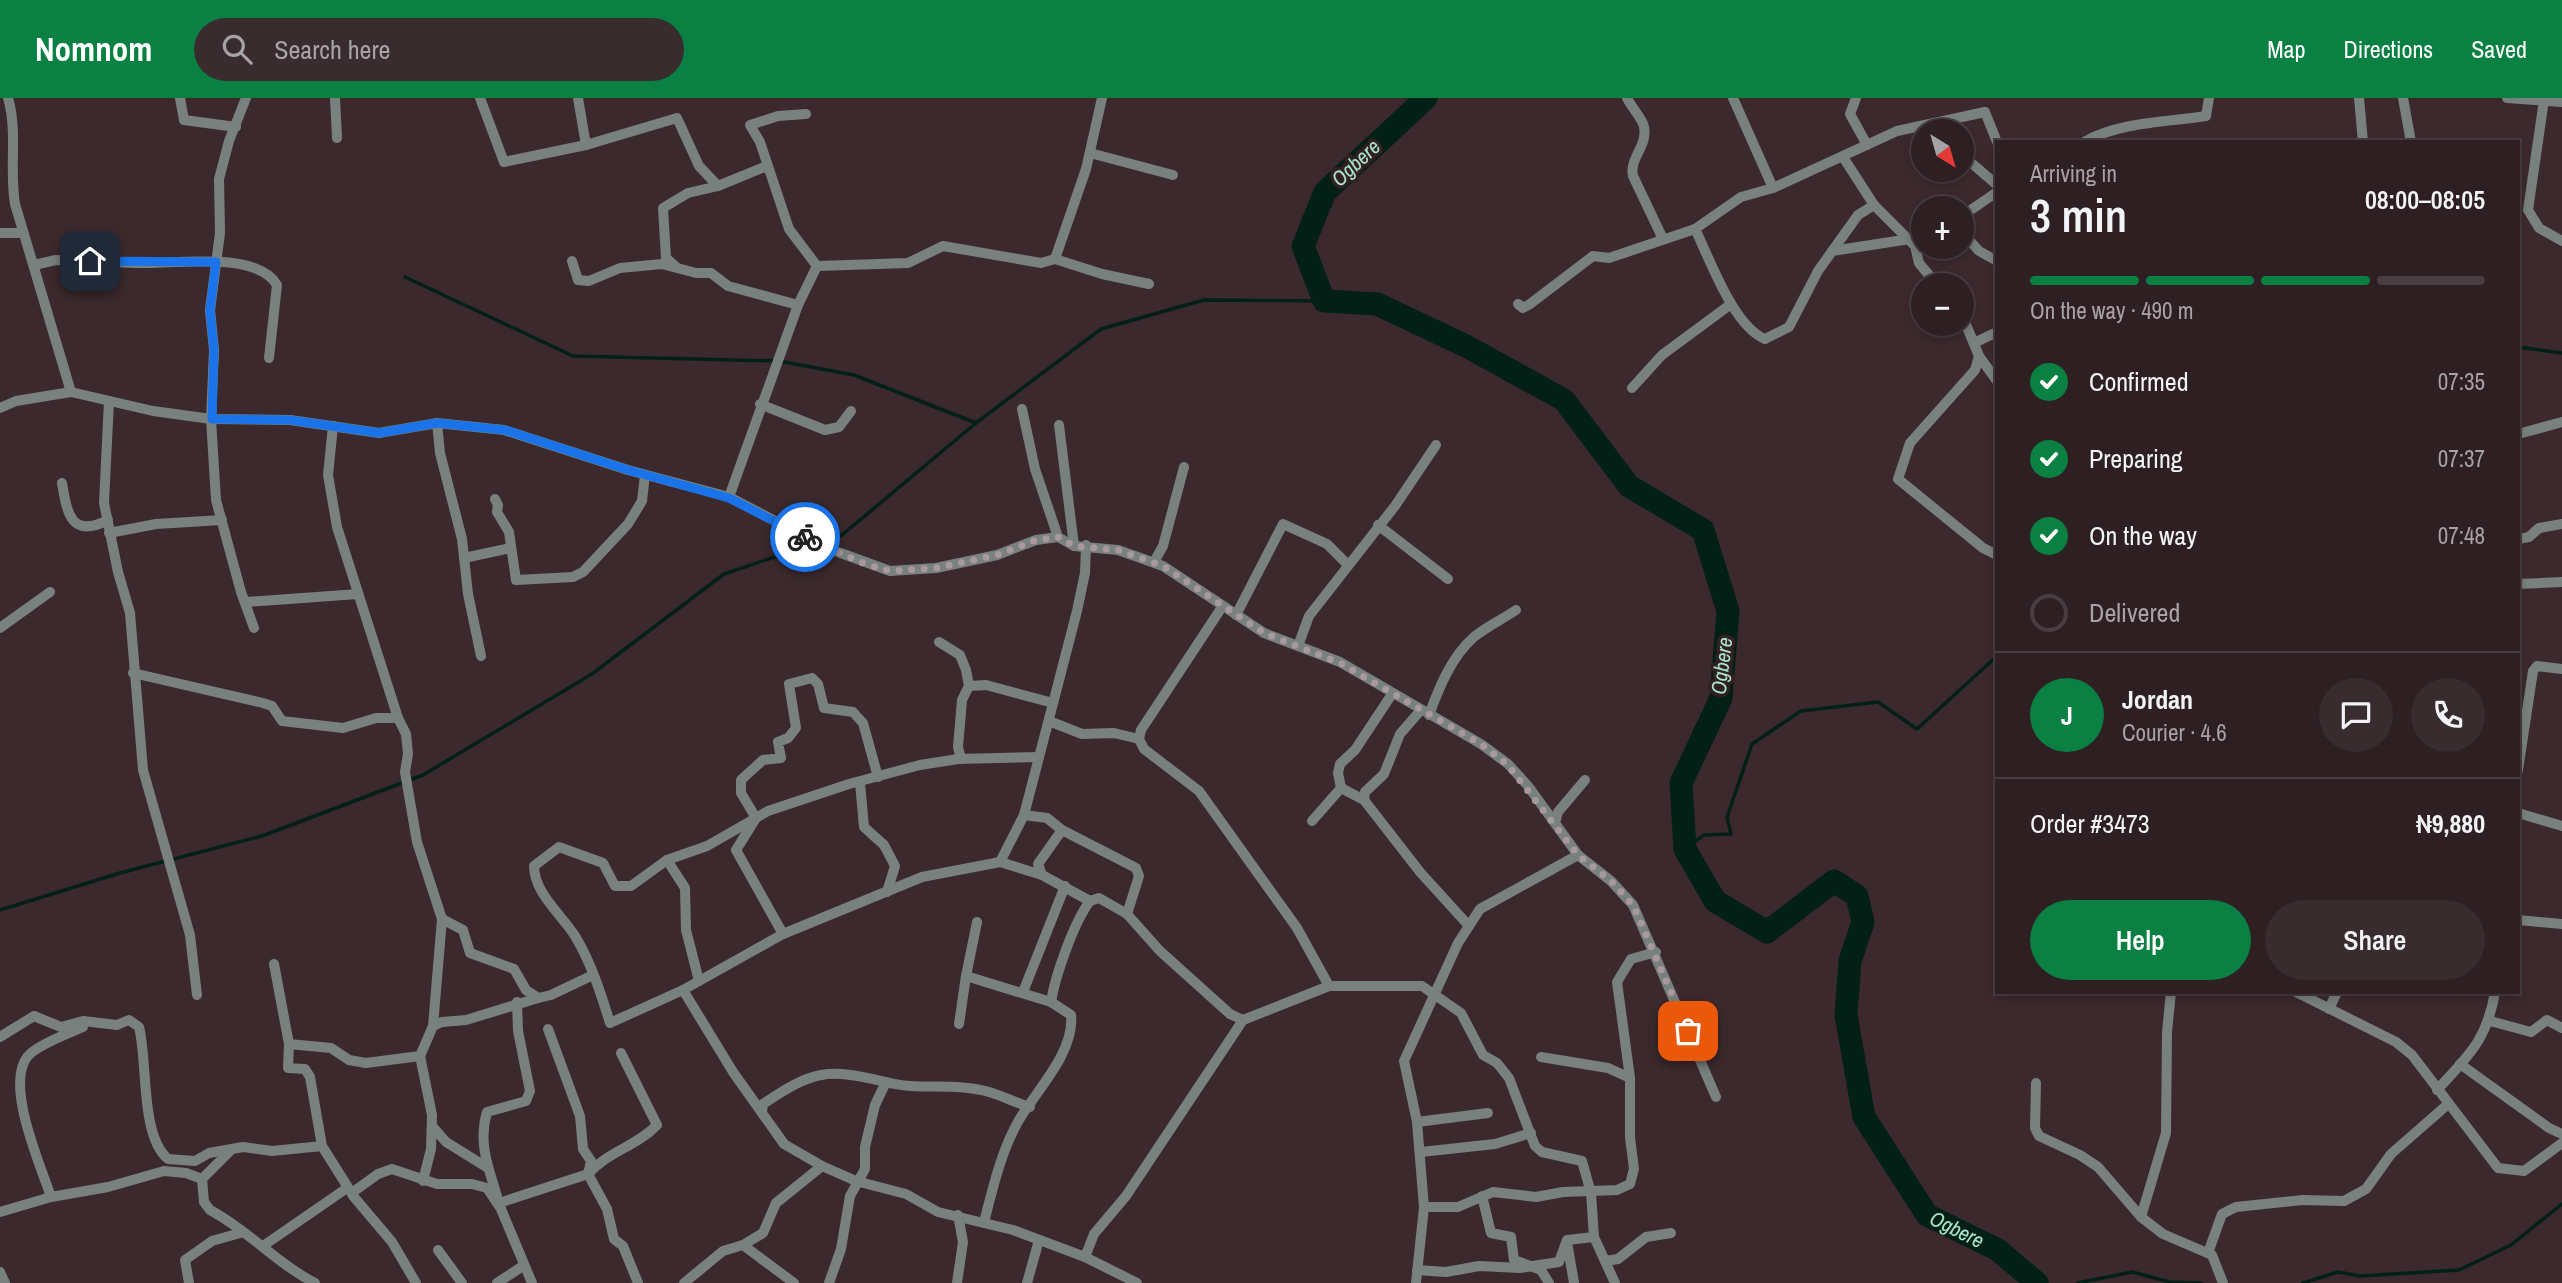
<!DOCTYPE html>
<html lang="en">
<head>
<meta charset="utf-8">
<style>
	body { margin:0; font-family:"Archivo Narrow",sans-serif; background:#392c2f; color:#f1f3f6; height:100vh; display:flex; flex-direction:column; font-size:26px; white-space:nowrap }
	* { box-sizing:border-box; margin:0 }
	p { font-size:23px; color:#a7a2a5 }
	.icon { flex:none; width:38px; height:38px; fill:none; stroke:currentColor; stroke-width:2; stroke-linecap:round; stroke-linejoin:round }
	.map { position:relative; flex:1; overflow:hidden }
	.details { position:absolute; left:1995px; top:42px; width:525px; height:854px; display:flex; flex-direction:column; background:#2d1f22; border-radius:0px; box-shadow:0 4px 10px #0003,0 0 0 2px #483d40 }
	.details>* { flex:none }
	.needle { width:46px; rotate:143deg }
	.tools { position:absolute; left:1911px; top:21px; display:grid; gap:14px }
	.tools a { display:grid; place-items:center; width:63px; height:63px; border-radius:50%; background:#2d1f22; box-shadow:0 4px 10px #0003,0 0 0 2px #483d40; font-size:35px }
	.pin { position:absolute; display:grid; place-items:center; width:60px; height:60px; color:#fff; margin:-30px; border-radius:14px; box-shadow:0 4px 10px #0006 }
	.courier { position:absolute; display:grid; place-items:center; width:70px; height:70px; margin:-35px; border:5px solid #1a73e8; border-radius:50%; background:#fff; color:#222; box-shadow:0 2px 9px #0007 }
	.summary em { font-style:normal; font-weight:600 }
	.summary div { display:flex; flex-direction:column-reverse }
	.summary { display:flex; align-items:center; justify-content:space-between; height:119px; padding:0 35px }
	h1 { font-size:46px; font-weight:600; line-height:52px }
	.bar { display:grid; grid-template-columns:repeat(4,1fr); gap:10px 7px; align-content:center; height:84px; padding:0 35px }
	.bar i { height:9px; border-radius:5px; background:#483d40 }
	.bar .on { background:#0b8043 }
	.bar p { grid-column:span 4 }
	.line { display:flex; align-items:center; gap:18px; padding:0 35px; border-top:2px solid #483d40 }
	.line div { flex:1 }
	.round { display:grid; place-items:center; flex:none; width:74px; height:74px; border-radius:37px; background:#392c2f }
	ol { padding:0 35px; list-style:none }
	li { display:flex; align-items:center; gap:21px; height:77px }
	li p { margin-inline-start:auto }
	li .icon { padding:7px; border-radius:50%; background:#0b8043; color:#fff; stroke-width:4 }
	li:last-child { color:#a7a2a5 }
	li i { width:38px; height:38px; border:4px solid #483d40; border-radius:50% }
	.button { display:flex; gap:14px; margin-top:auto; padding:14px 35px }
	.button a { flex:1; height:80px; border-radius:42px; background:#0b8043; color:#fff; font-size:28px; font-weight:600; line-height:80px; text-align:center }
	.button a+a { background:#392c2f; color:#f1f3f6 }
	header { display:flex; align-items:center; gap:42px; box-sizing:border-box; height:98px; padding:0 35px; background:#0b8043; color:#fff }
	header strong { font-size:33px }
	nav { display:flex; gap:38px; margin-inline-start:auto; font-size:24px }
	.search { width:490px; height:63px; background:#392c2f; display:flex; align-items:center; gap:18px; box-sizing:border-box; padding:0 24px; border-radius:38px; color:#a7a2a5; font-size:26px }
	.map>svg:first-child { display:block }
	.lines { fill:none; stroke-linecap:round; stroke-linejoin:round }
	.stream { stroke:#022015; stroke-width:3.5 }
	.river { stroke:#022015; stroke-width:23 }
	.street { stroke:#78817d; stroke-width:10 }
	.done { stroke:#a9999c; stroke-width:7; stroke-dasharray:0 12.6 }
	.route { stroke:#1a73e8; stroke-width:9 }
	.labels { text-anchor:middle; stroke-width:7; stroke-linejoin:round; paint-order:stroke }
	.water-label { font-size:21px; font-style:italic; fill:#a8e5c9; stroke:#322024 }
</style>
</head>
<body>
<header>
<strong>Nomnom</strong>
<div class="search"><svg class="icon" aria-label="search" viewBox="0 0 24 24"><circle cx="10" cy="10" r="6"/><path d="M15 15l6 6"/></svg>Search here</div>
<nav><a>Map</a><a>Directions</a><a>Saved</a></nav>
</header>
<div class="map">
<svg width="2562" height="1185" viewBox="0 0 2562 1185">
	<rect width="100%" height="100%" fill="#3c292d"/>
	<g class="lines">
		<g class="stream">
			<path d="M 405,179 L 573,258 L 779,263 L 854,277 L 976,325"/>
			<path d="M 2518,249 L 2562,255"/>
			<path d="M 820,444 L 842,437 L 976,325 L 1101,231 L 1204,202 L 1324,203"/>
			<path d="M 1685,751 L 1704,737 L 1731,736 L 1727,719 L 1752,646 L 1801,613 L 1878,604 L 1917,631 L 1997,558"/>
			<path d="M 0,812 L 120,775 L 262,738 L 423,677 L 592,576 L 724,476 L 813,446"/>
			<path d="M 2078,1185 L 2132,1174 L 2170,1184 L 2201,1185"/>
			<path d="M 2303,1185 L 2338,1174 L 2360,1178 L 2459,1172 L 2511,1147 L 2562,1106"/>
		</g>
		<path class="river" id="s1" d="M 1426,0 L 1325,94 L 1303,148 L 1324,203 L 1377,206 L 1466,248 L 1564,302 L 1629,388 L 1703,432 L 1728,513 L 1721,600 L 1681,685 L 1685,751 L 1715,803 L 1767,834 L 1834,783 L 1857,798 L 1863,824 L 1850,863 L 1846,917 L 1864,1019 L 1927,1117 L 1998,1152 L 2037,1185"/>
		<g class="street">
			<path d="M 8,0 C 18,34 9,71 15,106 L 71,294"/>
			<path d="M 180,0 L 184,22 L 236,29"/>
			<path d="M 246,0 L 229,43 L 219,81 L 220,135 L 210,212 L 214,252 L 211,321 L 216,402 L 241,494 L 254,530"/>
			<path d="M 335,0 L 337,40"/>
			<path d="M 480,0 L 504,64 L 586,47 L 677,20 L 699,68 L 718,88 L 767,68"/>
			<path d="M 578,0 L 586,47"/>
			<path d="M 1627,0 C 1631,9 1643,21 1644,29 C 1648,48 1629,60 1633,78 L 1663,141"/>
			<path d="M 1733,0 L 1773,90"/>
			<path d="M 1856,0 L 1850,16 L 1867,47"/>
			<path d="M 2359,0 L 2363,44"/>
			<path d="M 2403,0 L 2411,44"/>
			<path d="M 2507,0 L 2562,4"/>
			<path d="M 2544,2 L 2528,112 L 2539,130 L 2562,143"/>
			<path d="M 806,16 L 778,18 L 750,27 L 760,44 L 789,131 L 817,168"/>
			<path d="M 2084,44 C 2119,24 2167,24 2206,18 L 2209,0"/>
			<path d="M 1090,55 L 1173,77"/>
			<path d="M 1962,57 L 1997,87"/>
			<path d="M 1843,59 L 1874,107 L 1915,148 L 1919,165 L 1937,187"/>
			<path d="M 1962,118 L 1997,94"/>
			<path d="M 1695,131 C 1710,161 1733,228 1765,241 L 1789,229 L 1818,173 L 1858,117 L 1874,107"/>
			<path d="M 1962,134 L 1979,153 L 1997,163"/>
			<path d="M 0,135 L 23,135"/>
			<path d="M 1832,153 L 1923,139"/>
			<path d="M 1055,161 L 1086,71 L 1102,0"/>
			<path d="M 572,163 L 578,182 L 589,183 L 620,170 L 662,166 L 696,175 L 711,175 L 728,188 L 798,207"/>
			<path d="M 34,167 L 56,162 C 87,163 118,165 148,165 C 181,165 258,154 277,187 L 269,260"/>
			<path d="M 817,168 L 908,165 L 943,148 L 1041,165 L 1055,161 L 1102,176 L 1149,186"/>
			<path d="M 676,169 L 666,160 L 663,110 L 688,95 L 718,88"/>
			<path d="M 1518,206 L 1523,210 L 1530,206 L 1593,158 L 1609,160 L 1695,131 L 1741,99 L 1773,90 L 1897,33 L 1985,14 L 1997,44"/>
			<path d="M 1962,217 L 1979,258 L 1997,283"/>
			<path d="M 1974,245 L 1997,234"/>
			<path d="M 1979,258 L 1975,272 L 1910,345 L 1898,381 L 1983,450 L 1997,457"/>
			<path d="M 1632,290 L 1662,257 L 1731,206"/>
			<path d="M 109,303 L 104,405 L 118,474 L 130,515 L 143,672 L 190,837 L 197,897"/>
			<path d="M 760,306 L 825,332 L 839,329 L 851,313"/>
			<path d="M 0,310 L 16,303 L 71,294 L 153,313 L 211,321 L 290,322 L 379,335 L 437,325 L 504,332 L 628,372 L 729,399 L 827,450 L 890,473 L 936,470 L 997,457 L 1036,442 L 1058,439 L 1074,448 L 1118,452 L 1163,468 L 1264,535 L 1340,564 L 1481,646 L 1508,666 L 1528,688 L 1578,757 L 1480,811 L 1458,845 L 1404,963 L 1417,1024 L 1424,1109 L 1416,1185"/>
			<path d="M 1022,311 L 1035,371 L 1058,439"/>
			<path d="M 437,325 L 440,355 L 462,441 L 468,496 L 481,558"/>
			<path d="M 1059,327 L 1074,448"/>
			<path d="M 333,328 L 328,377 L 337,429 L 398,620 L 406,636 L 408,656 L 405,674 L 417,744 L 442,821 L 433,928 L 420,958 L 432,1017 L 431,1051 L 423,1083"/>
			<path d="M 2518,336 L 2562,324"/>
			<path d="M 62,385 C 67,415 71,441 108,422"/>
			<path d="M 729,399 L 798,207 L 817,168"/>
			<path d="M 495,401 L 498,407 L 497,414 L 509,434 L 516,482 L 573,479 L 583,474 L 628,426 L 642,403 L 645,377"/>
			<path d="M 1378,427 L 1448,481"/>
			<path d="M 109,435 L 156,426 L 222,422"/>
			<path d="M 2518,441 L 2529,439 L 2539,430 L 2562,426"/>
			<path d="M 464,460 L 511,450"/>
			<path d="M 1154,464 L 1163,448 L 1184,369"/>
			<path d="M 2518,486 L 2562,484"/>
			<path d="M 246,504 L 358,496"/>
			<path d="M 1222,509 L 1141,632 L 1139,641 L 1144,651 L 1199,693 L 1297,830 L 1329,888"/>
			<path d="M 1236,517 L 1283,426 L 1327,446 L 1347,466"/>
			<path d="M 0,530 L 50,494"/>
			<path d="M 939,544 L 960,557 L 966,572 L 969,588 L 962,602 L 958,649 L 961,661"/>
			<path d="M 1298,548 L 1309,518 L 1395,408 L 1436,347"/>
			<path d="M 133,575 L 263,605 L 272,608 L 282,623 L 343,630 L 376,620 L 398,620"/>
			<path d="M 969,588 L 986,587 L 1053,605"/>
			<path d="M 1429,617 C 1439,590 1451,559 1474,539 C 1486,529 1503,521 1516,512"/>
			<path d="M 1049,623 L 1082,636 L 1114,635 L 1139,641"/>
			<path d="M 2518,672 L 2533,573 L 2537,568 L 2562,571"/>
			<path d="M 878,679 L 863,625 L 853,614 L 824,610 L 818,586 L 812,580 L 789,586 L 796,630 L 788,640 L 778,644 L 781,660 L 763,662 L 741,682 L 741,695 L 756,720 L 707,748 L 667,762 L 631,788 L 615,788 L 603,765 L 559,749 L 534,768 C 534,795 562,817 575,838 C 591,864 601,896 610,925 L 683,892 L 783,836 L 922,779 L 1000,764 L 1042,777 L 1090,803 L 1099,800 L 1127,816 L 1160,853 L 1230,916 L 1243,922"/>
			<path d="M 860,685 L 864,729 L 884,747 L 895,768 L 887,794"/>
			<path d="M 1341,690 L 1364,702 L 1420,774 L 1469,828"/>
			<path d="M 1341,690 L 1338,675 L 1340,666 L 1355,652 L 1392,596"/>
			<path d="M 1364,702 L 1365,694 L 1384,676 L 1400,636 L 1420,613"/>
			<path d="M 2518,715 L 2562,728"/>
			<path d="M 1024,717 L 1047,720 L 1062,732 L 1136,770 L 1139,778 L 1127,816"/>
			<path d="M 1312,723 L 1341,690"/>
			<path d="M 1555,725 L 1558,714 L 1585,682"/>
			<path d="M 1578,757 L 1611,783 L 1633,807 L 1716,999"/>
			<path d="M 667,762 L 685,790 L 686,832 L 699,883"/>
			<path d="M 1000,764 L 1024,717 L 1077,513 L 1085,475 L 1086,447"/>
			<path d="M 1042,777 L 1038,766 L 1062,732"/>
			<path d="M 442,821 L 463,832 L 470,855 L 514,871 L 526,892 L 538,900 L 551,897 L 593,877"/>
			<path d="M 2518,822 L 2562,826"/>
			<path d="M 977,824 L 966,878 L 1051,904 L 1071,917 C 1075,954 1036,993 1019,1022 C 1001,1053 993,1090 984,1124"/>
			<path d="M 783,836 L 736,752 L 756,720 L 768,713 L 849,686 L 920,667 L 958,661 L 1039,659"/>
			<path d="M 274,866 L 289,946 L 288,970 L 305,971 L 310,979 L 322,1048 L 354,1099 L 392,1144 L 416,1185"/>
			<path d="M 683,892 L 733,974 L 784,1046 L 822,1068 L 856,1083 L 906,1096 L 938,1114 L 1013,1132 L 1085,1159 L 1137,1185"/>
			<path d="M 1023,894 L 1065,788"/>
			<path d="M 2296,894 L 2396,944 L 2412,957 L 2498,1070 L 2524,1073 L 2562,1045"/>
			<path d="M 1051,904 C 1055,878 1074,824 1090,803"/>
			<path d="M 2329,911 L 2337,894"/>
			<path d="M 2490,923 L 2531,934 L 2547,922 L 2562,930"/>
			<path d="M 959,926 L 966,878"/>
			<path d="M 433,928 L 442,924 L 466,922 L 538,900"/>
			<path d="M 548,931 L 580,1018 L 583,1051 L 591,1063 L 588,1076 L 607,1111 L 614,1141 L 623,1148 L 638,1185"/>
			<path d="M 0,939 L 34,918 L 61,929 L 83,923 L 117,927 L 129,922 L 139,929 C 148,963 140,1038 168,1061 L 195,1063 L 209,1055 L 243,1049 L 272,1053 L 322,1048"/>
			<path d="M 289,946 L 331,950 L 349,962 L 366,965 L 420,958"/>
			<path d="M 1541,959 L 1608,970 L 1630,980"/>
			<path d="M 2460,966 L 2549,1030 L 2562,1036"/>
			<path d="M 2036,985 L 2035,1030 L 2039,1038 L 2080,1057 L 2098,1069 L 2141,1119 L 2163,1136 L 2212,1157 L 2223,1185"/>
			<path d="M 2437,992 C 2469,957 2487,942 2495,894"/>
			<path d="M 762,1014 L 763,1006 C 814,972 826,970 886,984"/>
			<path d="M 1417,1024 L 1488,1015"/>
			<path d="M 432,1028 L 446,1044 L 488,1070"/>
			<path d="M 1421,1054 L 1495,1046 L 1531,1035"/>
			<path d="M 202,1081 L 204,1104 L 210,1112 C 248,1132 276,1165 315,1185"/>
			<path d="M 353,1094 L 378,1076 L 392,1071 L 437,1086 L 472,1086 L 487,1090 L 501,1111 L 532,1185"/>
			<path d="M 497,1098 C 488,1069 478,1044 487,1014 L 526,1003 L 530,993 L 518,933 L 517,904"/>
			<path d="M 1482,1098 L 1491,1135 L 1511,1139 L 1514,1162 L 1541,1172 L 1549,1185"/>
			<path d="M 51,1099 C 41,1068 1,980 31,955 C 44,944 67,936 83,929"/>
			<path d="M 499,1105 L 588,1076 C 607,1054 637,1048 657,1027 L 621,955"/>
			<path d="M 1424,1109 L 1458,1109 L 1493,1094 L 1536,1099 L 1563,1094 L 1617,1092 L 1630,1086 L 1634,1071 L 1630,1039 L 1630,980 L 1617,884 L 1631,861 L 1656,854"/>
			<path d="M 0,1114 L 51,1099 L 108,1089 L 164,1073 L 186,1075 L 202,1081 L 230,1053"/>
			<path d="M 2141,1119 L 2166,1035 L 2167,934 L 2171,894"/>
			<path d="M 1567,1144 L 1574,1185"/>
			<path d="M 743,1147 L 794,1185"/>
			<path d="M 263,1148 L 347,1090"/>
			<path d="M 438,1152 L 462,1185"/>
			<path d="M 2208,1155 L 2222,1116 L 2236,1109 L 2303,1102 L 2344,1103 L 2366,1091 L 2391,1056 L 2447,1007"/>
			<path d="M 1085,1159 L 1094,1136 L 1126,1098 L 1243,922 L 1329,888 L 1422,888 L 1461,915 L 1483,957 L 1497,965 L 1509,980 L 1535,1048 L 1542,1054 L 1582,1063 L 1591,1095 L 1594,1139 L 1615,1185"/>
			<path d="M 1605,1163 L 1618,1161 L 1646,1139 L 1671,1135"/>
			<path d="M 1417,1172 L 1446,1174 L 1479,1168 L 1520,1170 L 1559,1164 L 1567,1142 L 1594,1139"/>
			<path d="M 0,1174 L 5,1185"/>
			<path d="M 189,1185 L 185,1162 L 212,1143 L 240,1135"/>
			<path d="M 497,1185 L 523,1168"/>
			<path d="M 684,1185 L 723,1153 L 743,1147 L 763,1135 L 776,1105 L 822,1068"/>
			<path d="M 829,1185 L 841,1151 L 850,1098 L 865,1071 L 865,1049 L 875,1007 L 886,984 C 918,993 956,984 989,994 C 1003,998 1016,1005 1030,1009"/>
			<path d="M 957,1185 L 963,1144 L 958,1117"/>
			<path d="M 1027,1185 L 1039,1142"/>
		</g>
	</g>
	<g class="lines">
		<path class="done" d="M 805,439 L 865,466 L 890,473 L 936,470 L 997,457 L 1036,442 L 1058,439 L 1074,448 L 1118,452 L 1163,468 L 1264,535 L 1340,565 L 1481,646 L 1507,666 L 1578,757 L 1611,783 L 1633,807 L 1688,933"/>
		<path class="route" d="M 90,163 L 216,164 L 210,212 L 214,252 L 212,321 L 290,322 L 379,335 L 437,325 L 505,332 L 628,372 L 729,400 L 805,439"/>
	</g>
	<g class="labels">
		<g class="water-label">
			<text transform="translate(1356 65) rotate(-43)" y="7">Ogbere</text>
			<text transform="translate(1722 568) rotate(-83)" y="7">Ogbere</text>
			<text dy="7" stroke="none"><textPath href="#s1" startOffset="1652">Ogbere</textPath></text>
		</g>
	</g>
</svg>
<div class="tools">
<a><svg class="needle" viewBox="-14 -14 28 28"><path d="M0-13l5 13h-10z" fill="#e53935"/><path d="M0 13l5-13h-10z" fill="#a7a2a5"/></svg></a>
<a>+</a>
<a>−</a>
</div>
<div class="pin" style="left:1688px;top:933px;background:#ea580c"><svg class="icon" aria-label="bag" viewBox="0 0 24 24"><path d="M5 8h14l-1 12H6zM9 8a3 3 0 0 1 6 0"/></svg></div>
<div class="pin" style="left:90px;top:163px;background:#1f2937"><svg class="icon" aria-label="home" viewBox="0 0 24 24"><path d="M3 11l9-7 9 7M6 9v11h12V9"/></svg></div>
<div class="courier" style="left:805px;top:439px"><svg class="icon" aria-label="bike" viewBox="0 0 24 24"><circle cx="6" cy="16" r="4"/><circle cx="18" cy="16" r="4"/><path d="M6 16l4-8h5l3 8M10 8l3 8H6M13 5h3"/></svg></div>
<section class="details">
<div class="summary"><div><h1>3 min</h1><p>Arriving in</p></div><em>08:00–08:05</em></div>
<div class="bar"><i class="on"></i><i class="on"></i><i class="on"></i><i></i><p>On the way · 490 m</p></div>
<ol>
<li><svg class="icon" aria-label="check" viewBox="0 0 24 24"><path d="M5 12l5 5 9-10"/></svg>Confirmed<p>07:35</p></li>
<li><svg class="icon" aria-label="check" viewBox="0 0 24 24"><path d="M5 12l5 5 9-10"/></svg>Preparing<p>07:37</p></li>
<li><svg class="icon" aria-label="check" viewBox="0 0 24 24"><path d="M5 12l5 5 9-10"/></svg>On the way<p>07:48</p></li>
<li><i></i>Delivered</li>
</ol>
<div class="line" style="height:126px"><b class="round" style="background:#0b8043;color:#fff">J</b><div><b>Jordan</b><p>Courier · 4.6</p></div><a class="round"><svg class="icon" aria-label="chat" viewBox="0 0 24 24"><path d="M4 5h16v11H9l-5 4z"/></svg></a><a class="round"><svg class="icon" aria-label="phone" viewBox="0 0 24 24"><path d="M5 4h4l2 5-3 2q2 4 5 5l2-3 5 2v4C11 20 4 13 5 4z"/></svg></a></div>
<div class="line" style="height:91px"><div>Order #3473</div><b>₦9,880</b></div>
<div class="button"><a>Help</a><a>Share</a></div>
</section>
</div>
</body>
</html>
